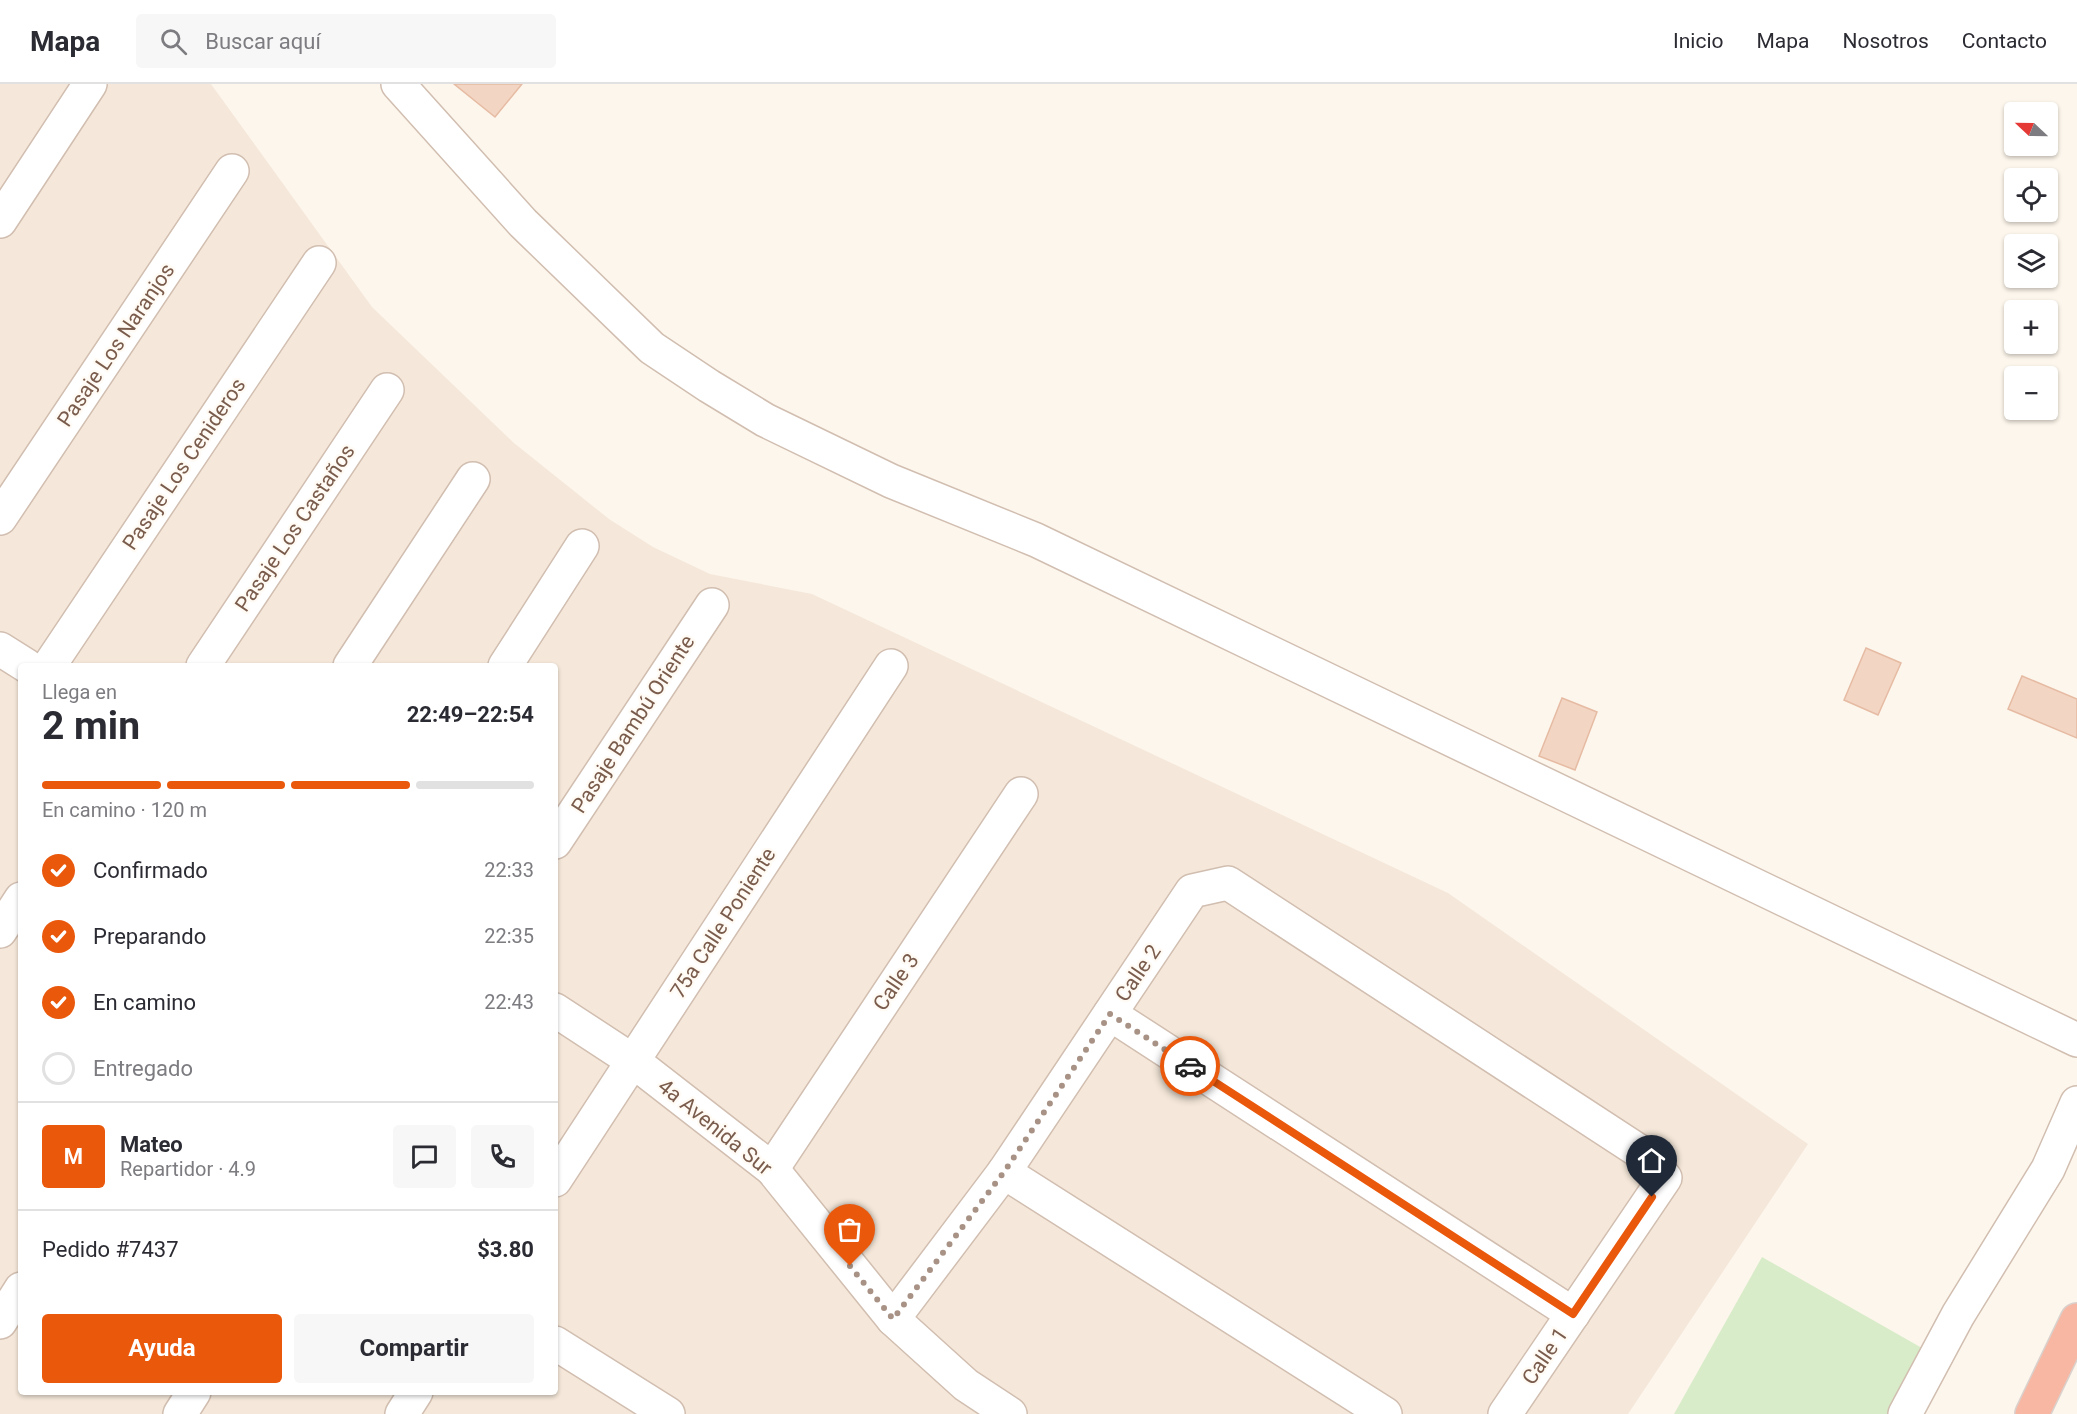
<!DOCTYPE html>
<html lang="es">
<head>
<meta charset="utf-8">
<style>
	body { margin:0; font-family:Roboto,sans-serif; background:#f7f7f7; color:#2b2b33; height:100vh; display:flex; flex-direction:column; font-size:22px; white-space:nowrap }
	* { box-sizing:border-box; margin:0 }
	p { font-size:20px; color:#7c7c81 }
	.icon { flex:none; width:33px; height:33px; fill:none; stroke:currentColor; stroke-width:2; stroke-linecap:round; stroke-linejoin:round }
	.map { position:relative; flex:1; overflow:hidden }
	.sheet { position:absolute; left:18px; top:579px; width:540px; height:732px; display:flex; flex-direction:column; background:#fff; border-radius:6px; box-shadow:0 2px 4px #0004 }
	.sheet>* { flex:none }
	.needle { width:39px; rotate:292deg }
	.fabs { position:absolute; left:2004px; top:18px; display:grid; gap:12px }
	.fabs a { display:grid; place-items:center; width:54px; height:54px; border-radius:6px; background:#fff; box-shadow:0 2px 4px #0004; font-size:30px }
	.pin { position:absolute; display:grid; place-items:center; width:51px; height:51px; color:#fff; margin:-62px -26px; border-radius:50% 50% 50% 0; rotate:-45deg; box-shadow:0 0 6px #0007 }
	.pin .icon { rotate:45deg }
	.courier { position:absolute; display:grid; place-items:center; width:60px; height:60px; margin:-30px; border:4px solid #ea580c; border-radius:50%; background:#fff; color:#222; box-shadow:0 2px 8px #0007 }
	.overview em { font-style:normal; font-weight:700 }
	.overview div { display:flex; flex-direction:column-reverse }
	.overview { display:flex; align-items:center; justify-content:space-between; height:102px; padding:0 24px }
	h1 { font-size:39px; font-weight:700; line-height:45px }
	.bar { display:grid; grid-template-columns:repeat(4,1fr); gap:9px 6px; align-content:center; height:72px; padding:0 24px }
	.bar i { height:8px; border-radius:4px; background:#e1e1e2 }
	.bar .current { background:#ea580c }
	.bar p { grid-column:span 4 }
	.line { display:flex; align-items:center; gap:15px; padding:0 24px; border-top:2px solid #e1e1e2 }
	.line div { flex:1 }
	.round { display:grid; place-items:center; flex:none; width:63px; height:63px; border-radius:6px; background:#f7f7f7 }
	ol { padding:0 24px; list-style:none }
	li { display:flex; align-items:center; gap:18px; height:66px }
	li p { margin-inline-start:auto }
	li .icon { padding:6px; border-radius:50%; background:#ea580c; color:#fff; stroke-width:4 }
	li:last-child { color:#7c7c81 }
	li i { width:33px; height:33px; border:3px solid #e1e1e2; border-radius:50% }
	.cta { display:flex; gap:12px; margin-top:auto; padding:12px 24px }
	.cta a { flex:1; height:69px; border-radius:6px; background:#ea580c; color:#fff; font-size:24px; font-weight:700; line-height:69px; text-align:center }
	.cta a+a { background:#f7f7f7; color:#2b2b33 }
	header { display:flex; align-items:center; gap:36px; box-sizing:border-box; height:84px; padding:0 30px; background:#fff; border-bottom:2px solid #e1e1e2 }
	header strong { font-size:28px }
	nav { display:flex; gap:33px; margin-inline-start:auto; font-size:21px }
	.search { width:420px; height:54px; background:#f7f7f7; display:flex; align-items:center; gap:15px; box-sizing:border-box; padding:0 21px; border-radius:6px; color:#7c7c81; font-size:22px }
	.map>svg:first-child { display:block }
	.residential { fill:#f5e8da; fill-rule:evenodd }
	.green { fill:#d8ecc9 }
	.building { fill:#f3d5c3; stroke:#e6bba3; stroke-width:1.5 }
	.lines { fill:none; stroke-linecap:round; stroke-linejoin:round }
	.minor-casing { stroke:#d1beb0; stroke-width:36 }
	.highway-casing { stroke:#dad1cd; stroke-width:36 }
	.minor { stroke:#fff; stroke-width:33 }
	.highway { stroke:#f7b7a3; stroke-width:33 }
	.done { stroke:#a89285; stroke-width:6; stroke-dasharray:0 10.8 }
	.route { stroke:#ea580c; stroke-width:8 }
	.labels { text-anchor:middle; stroke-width:4.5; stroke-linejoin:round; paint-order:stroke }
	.street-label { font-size:21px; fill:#7a5c4d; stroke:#fffaf3 }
</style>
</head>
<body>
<header>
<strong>Mapa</strong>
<div class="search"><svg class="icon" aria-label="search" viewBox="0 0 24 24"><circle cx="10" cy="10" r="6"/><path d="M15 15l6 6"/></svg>Buscar aquí</div>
<nav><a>Inicio</a><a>Mapa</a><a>Nosotros</a><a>Contacto</a></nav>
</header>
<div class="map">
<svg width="2077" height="1330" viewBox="0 0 2077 1330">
	<rect width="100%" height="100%" fill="#fdf6ec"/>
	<path class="residential" d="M 0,0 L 211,0 L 372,223 L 514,359 L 609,435 L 653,463 L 710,490 L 812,510 L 1448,809 L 1808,1060 L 1628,1330 L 0,1330 ZM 21,582 L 555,582 L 555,1308 L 21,1308 Z"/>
	<path class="green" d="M 1762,1173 L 1929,1268 L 1894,1330 L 1674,1330 Z"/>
	<g class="building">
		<path d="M 454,0 L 522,0 L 495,33 Z"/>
		<path d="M 1866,564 L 1901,579 L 1878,631 L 1844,616 Z"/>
		<path d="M 2022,592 L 2077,615 L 2077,654 L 2008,625 Z"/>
		<path d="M 1562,614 L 1597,628 L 1575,686 L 1539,672 Z"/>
	</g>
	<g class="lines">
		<g class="minor-casing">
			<g id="minor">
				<path d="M 398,0 L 523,139 L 652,264 L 709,302 L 765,336 L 891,397 L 1036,456 L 2077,956"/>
				<path d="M 0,137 L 90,0"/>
				<path d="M 0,434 L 232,87"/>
				<path d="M 0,565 L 27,582"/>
				<path d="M 49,582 L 319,179"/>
				<path d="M 203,582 L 387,306"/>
				<path d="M 350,582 L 473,395"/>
				<path d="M 505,582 L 582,462"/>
				<path d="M 555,758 L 712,521"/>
				<path d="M 0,847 L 21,815"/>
				<path d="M 555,926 L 633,977 L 772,1085 L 893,1235 L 966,1301 L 1010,1330"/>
				<path d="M 1110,930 L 1573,1230"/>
				<path d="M 772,1085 L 1021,710"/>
				<path d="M 1004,1088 L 1385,1330"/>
				<path d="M 555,1096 L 891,582"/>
				<path d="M 893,1235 L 1004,1088 L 1192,807 L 1228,799 L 1648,1073 L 1665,1094 L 1505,1330"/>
				<path d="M 0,1238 L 21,1205"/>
				<path d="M 555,1259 L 668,1330"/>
				<path d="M 180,1330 L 194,1308"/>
				<path d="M 402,1330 L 416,1308"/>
				<path d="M 1905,1330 L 1958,1231 L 2048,1085 L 2077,1019"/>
			</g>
		</g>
		<g class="highway-casing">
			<path id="highway" d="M 2032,1330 L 2077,1236"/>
		</g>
		<use href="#minor" class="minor"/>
		<use href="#highway" class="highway"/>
	</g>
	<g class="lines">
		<path class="done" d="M 850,1182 L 893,1235 L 1004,1088 L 1110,930 L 1190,982"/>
		<path class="route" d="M 1190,982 L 1573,1230 L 1652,1113"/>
	</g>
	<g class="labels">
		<g class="street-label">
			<text transform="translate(116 261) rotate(-56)" y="7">Pasaje Los Naranjos</text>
			<text transform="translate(184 380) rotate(-56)" y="7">Pasaje Los Cenideros</text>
			<text transform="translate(295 444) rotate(-56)" y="7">Pasaje Los Castaños</text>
			<text transform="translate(633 640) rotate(-57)" y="7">Pasaje Bambú Oriente</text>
			<text transform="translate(723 839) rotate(-57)" y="7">75a Calle Poniente</text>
			<text transform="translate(1138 889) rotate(-56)" y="7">Calle 2</text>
			<text transform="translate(896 898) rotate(-56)" y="7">Calle 3</text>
			<text transform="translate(715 1043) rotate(39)" y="7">4a Avenida Sur</text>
			<text transform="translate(1545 1272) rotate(-56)" y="7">Calle 1</text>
		</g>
	</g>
</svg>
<div class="fabs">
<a><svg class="needle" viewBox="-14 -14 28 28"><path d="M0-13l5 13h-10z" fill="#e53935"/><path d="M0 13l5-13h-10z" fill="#7c7c81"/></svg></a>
<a><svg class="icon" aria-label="locate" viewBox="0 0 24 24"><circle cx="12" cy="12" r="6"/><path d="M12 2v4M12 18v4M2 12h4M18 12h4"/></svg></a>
<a><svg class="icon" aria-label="layers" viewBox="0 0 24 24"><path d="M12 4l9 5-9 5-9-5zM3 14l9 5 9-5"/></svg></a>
<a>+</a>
<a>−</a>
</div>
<div class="pin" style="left:850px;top:1182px;background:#ea580c"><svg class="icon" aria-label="bag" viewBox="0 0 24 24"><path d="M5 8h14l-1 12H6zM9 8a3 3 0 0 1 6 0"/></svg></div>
<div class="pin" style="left:1652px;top:1113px;background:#1f2937"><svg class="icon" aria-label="home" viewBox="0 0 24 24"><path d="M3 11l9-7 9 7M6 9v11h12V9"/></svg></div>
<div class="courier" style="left:1190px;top:982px"><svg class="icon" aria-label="car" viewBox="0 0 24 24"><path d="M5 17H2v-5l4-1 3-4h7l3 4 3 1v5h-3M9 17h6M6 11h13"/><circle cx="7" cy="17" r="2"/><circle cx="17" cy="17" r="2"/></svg></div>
<section class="sheet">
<div class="overview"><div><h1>2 min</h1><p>Llega en</p></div><em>22:49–22:54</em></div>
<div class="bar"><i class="current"></i><i class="current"></i><i class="current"></i><i></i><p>En camino · 120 m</p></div>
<ol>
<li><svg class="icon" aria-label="check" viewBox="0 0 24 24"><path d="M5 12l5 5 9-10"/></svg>Confirmado<p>22:33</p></li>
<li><svg class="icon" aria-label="check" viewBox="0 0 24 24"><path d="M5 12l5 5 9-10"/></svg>Preparando<p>22:35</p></li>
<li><svg class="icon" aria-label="check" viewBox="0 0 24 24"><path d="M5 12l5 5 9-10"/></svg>En camino<p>22:43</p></li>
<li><i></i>Entregado</li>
</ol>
<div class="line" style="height:108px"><b class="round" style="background:#ea580c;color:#fff">M</b><div><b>Mateo</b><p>Repartidor · 4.9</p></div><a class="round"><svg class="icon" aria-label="chat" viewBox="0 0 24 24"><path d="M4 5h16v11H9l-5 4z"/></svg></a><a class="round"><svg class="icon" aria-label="phone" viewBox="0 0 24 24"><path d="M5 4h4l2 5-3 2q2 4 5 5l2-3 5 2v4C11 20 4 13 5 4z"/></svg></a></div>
<div class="line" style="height:78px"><div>Pedido #7437</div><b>$3.80</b></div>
<div class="cta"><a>Ayuda</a><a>Compartir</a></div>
</section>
</div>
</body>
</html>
